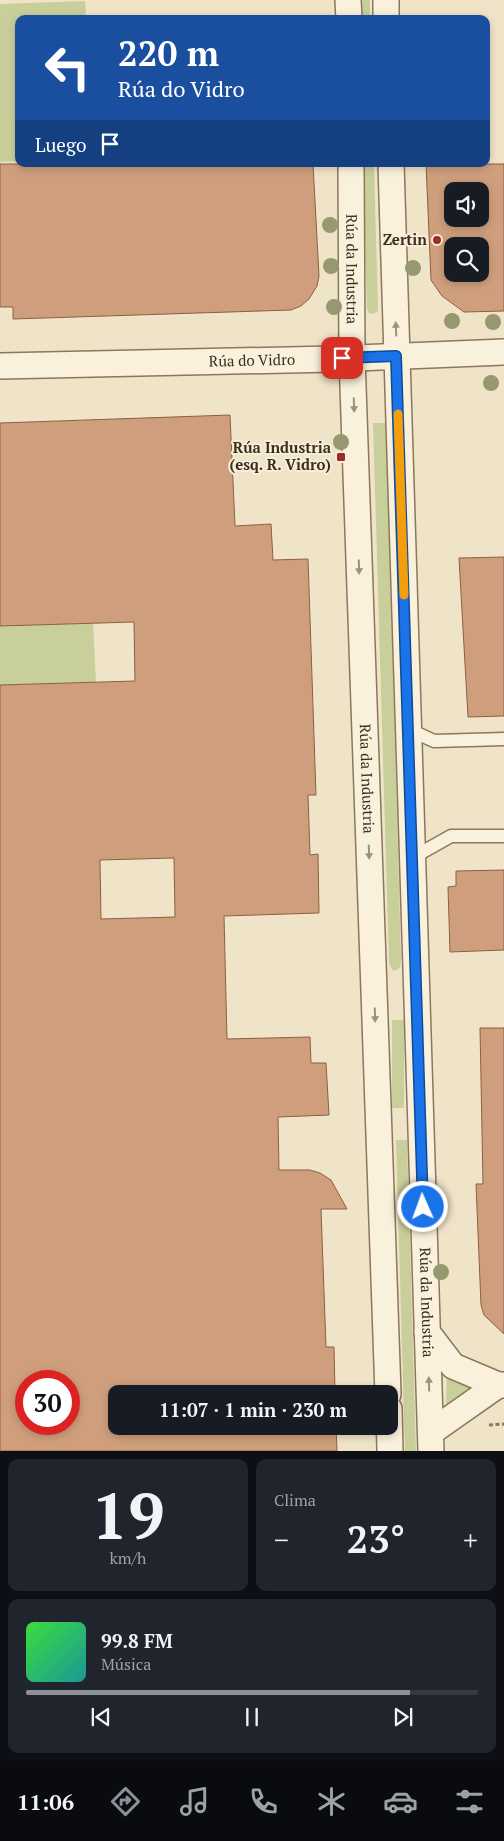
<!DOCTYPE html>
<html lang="es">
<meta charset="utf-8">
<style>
:root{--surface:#171b24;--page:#20242c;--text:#f1f3f6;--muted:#9ea1a6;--line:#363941;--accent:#8c9099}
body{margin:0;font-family:"PT Serif",serif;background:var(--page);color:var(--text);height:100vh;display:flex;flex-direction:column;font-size:19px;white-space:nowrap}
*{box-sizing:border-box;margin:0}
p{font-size:16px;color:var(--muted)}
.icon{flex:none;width:28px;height:28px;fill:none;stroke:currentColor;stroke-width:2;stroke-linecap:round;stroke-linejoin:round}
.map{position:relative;height:1451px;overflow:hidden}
.details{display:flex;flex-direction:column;gap:8px;padding:8px;background:#0d0f14;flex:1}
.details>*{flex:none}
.guide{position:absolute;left:15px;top:15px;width:475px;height:152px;border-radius:10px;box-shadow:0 2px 8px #0003;background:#1a4fa0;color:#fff;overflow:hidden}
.tools{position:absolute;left:444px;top:182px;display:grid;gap:10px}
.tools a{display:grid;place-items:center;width:45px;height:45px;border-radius:10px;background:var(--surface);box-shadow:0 2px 8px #0003;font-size:25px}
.speed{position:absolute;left:15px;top:1370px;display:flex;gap:10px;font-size:25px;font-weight:700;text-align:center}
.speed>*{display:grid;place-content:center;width:65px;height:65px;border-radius:50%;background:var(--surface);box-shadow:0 2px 8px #0003;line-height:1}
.speed .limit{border:8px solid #d22;background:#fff;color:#111}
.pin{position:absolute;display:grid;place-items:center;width:42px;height:42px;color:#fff;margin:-21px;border-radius:10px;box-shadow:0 2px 8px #0006}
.me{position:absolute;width:55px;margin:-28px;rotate:358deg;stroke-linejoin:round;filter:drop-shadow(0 0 4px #0008)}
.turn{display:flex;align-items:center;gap:18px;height:105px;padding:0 20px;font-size:22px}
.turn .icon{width:65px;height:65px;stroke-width:2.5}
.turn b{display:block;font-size:35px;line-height:42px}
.then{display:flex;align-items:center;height:48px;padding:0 20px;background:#0003;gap:10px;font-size:19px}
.big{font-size:38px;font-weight:800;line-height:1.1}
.details .tile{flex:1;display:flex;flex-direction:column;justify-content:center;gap:8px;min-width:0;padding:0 18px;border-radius:10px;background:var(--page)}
.details .dial{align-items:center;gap:0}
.dial b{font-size:65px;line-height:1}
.song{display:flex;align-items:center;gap:15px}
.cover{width:60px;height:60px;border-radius:8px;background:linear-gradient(135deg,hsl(120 70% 55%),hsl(180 70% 35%))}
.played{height:5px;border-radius:2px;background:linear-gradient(90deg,var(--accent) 85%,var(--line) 85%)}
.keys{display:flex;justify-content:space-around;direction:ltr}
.heat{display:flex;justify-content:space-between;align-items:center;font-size:28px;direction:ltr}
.details .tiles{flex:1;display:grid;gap:8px;grid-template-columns:1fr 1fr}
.tile:last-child{grid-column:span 2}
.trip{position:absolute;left:108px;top:1385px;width:290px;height:50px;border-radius:10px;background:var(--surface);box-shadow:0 2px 8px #0003;font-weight:800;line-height:50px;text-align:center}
.dock{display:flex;height:80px;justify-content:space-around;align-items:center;background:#090b0e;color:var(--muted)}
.dock .icon{width:35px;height:35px}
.dock .active{color:var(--accent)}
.dock b{font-size:22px;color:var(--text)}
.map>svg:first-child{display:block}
.green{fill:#c9cf9b}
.building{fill:#cf9f7d;stroke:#8d5f41;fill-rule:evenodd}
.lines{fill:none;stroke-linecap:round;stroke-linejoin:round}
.service-casing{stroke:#8d765c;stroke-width:15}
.minor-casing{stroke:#8d765c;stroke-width:28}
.path{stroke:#8d765c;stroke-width:3;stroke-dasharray:4 2.5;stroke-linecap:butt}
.service{stroke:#faf1dc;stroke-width:12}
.minor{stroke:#faf1dc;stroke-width:25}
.tree{fill:#96986f}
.oneway{fill:#9c907e}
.route-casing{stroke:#114b97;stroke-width:12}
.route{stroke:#1a73e8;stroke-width:9}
.slow{stroke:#f59e0b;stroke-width:9}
.poi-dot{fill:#9e2a2b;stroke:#f7eed8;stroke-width:2}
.labels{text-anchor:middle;stroke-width:4;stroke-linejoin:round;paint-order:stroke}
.poi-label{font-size:15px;font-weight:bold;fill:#3d2e20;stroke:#f7eed8;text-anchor:end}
.street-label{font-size:15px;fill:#3d2e20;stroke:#f7eed8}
</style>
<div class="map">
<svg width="504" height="1451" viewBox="0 0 504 1451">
<rect width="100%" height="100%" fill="#f0e4c8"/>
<g class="green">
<rect x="358" y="0" width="12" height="19"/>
<polygon points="85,1 86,19 19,19 19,161 0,162 0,4"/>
<polygon points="363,164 374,164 378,311 373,314 369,313 367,309"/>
<polygon points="373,423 386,423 401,958 400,968 393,971 389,963"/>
<polygon points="93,623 96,682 0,685 0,626"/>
<rect x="392" y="1020" width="12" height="88"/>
<polygon points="396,1140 407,1140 416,1451 405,1451"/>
<polygon points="447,1375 475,1387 446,1405"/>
</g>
<g class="building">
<polygon points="0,164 313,164 319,276 317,286 309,299 301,306 291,310 13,319 13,307 0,307"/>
<path d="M426 164H504V311L464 312 442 296 431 280ZM452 191H480V219H452ZM452 246H480V274H452Z"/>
<path d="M230 415 235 526 271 524 273 560 308 559 316 795H308L310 855 318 854 319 913 224 916 227 1039 310 1037 311 1063H326L329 1115 278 1117 279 1170H310L320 1173 331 1180 347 1209H321L326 1347H334L335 1394H116V1426H336L337 1451H0V685L135 681 134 622 0 626V423ZM174 858 175 917 101 919 100 860ZM26 1381H69V1424H26Z"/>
<polygon points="504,557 504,716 468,717 459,558"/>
<polygon points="504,870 504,950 450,952 448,887 456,886 456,871"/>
<polygon points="480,1028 504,1028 504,1334 484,1315 481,1305 476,1184 483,1184"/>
</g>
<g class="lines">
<g class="service-casing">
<g id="service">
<polyline points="408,729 434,741 504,739"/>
<polyline points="412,858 451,836 504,836"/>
</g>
</g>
<g class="minor-casing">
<g id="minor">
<polyline points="348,0 349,19"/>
<polyline points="386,0 386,19"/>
<path id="s1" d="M351 164 352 358 388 1394"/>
<path id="s2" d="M391 164 431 1451"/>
<path id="s3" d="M0 366 332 359 504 352"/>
<polyline points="427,1332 453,1366 498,1385 504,1385"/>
<polyline points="389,1409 390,1451"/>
<polyline points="431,1432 498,1385"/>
</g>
</g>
<polyline class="path" points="489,1425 504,1424"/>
<use href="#service" class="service"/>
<use href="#minor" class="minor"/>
</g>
<g class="tree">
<circle cx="330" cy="225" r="8"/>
<circle cx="331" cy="266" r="8"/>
<circle cx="413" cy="268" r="8"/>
<circle cx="334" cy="307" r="8"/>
<circle cx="452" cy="321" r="8"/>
<circle cx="493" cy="322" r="8"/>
<circle cx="491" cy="383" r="8"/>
<circle cx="341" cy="442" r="8"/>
<circle cx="441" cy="1272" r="8"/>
</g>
<defs><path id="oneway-solid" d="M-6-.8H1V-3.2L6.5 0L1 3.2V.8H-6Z" transform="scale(1.25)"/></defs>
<g class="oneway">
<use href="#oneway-solid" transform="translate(396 329) rotate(-92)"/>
<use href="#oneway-solid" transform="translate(354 405) rotate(88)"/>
<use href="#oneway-solid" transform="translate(359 567) rotate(88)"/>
<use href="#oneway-solid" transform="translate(369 852) rotate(88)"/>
<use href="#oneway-solid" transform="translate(375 1015) rotate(88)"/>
<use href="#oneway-solid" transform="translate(429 1384) rotate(-92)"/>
</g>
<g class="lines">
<g class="route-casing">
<polyline id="route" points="342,358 396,356 423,1207"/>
</g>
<use href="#route" class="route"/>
<polyline class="slow" points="398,414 404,595"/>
</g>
<g class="poi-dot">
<circle cx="437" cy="240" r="5"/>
<rect x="336" y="452" width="10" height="10" rx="2.5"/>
</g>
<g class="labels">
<g class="poi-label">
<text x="427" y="245">Zertin</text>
<text x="331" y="453">Rúa Industria<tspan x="331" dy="17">(esq. R. Vidro)</tspan></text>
</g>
<g class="street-label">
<text dy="5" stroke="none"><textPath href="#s1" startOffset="105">Rúa da Industria</textPath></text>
<text dy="5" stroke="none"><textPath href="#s3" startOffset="252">Rúa do Vidro</textPath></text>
<text dy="5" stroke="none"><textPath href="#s1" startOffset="615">Rúa da Industria</textPath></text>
<text dy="5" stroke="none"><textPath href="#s2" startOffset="1139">Rúa da Industria</textPath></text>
</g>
</g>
</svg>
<div class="tools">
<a><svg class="icon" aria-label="sound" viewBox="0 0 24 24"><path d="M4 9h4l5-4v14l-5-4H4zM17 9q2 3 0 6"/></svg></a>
<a><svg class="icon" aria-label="search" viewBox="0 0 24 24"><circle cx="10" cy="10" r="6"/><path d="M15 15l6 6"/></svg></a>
</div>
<div class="speed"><div class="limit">30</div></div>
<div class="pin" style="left:342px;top:358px;background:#d93025"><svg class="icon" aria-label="arrive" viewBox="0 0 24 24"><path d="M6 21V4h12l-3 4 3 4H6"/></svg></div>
<svg class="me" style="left:423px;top:1207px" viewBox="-20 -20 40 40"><circle r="17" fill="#1a73e8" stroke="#fff" stroke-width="3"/><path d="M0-11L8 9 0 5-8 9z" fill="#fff"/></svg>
<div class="trip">11:07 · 1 min · 230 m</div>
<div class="guide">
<div class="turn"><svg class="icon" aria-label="left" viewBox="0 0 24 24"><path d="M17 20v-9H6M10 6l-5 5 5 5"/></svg><div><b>220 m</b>Rúa do Vidro</div></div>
<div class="then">Luego<svg class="icon" aria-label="arrive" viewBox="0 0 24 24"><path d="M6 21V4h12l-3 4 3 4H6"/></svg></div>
</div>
</div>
<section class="details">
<div class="tiles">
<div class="tile dial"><b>19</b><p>km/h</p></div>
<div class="tile"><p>Clima</p>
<div class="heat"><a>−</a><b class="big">23°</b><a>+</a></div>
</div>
<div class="tile">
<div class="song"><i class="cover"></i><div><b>99.8 FM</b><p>Música</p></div></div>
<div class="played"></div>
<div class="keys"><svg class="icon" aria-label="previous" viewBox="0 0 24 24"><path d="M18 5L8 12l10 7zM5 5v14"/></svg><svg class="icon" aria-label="pause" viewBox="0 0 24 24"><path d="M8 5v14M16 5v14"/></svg><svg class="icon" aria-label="next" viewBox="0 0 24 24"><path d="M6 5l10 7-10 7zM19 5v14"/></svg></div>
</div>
</div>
</section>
<nav class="dock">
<b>11:06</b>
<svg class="icon active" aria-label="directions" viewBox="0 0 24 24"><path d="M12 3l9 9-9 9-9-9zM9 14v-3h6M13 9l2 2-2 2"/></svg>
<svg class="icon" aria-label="music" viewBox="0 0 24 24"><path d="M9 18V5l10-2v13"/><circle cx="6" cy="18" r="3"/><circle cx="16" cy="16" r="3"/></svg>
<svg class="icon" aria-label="phone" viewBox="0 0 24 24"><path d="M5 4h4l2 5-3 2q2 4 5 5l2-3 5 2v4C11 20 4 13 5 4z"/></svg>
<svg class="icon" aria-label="climate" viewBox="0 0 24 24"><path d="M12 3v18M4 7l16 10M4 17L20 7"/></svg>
<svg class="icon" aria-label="car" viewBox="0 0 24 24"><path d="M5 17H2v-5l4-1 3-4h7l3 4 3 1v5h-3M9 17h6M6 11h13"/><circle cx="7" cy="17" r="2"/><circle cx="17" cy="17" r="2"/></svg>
<svg class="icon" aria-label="filters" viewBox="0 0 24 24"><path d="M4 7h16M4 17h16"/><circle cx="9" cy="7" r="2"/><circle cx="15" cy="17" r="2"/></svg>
</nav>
